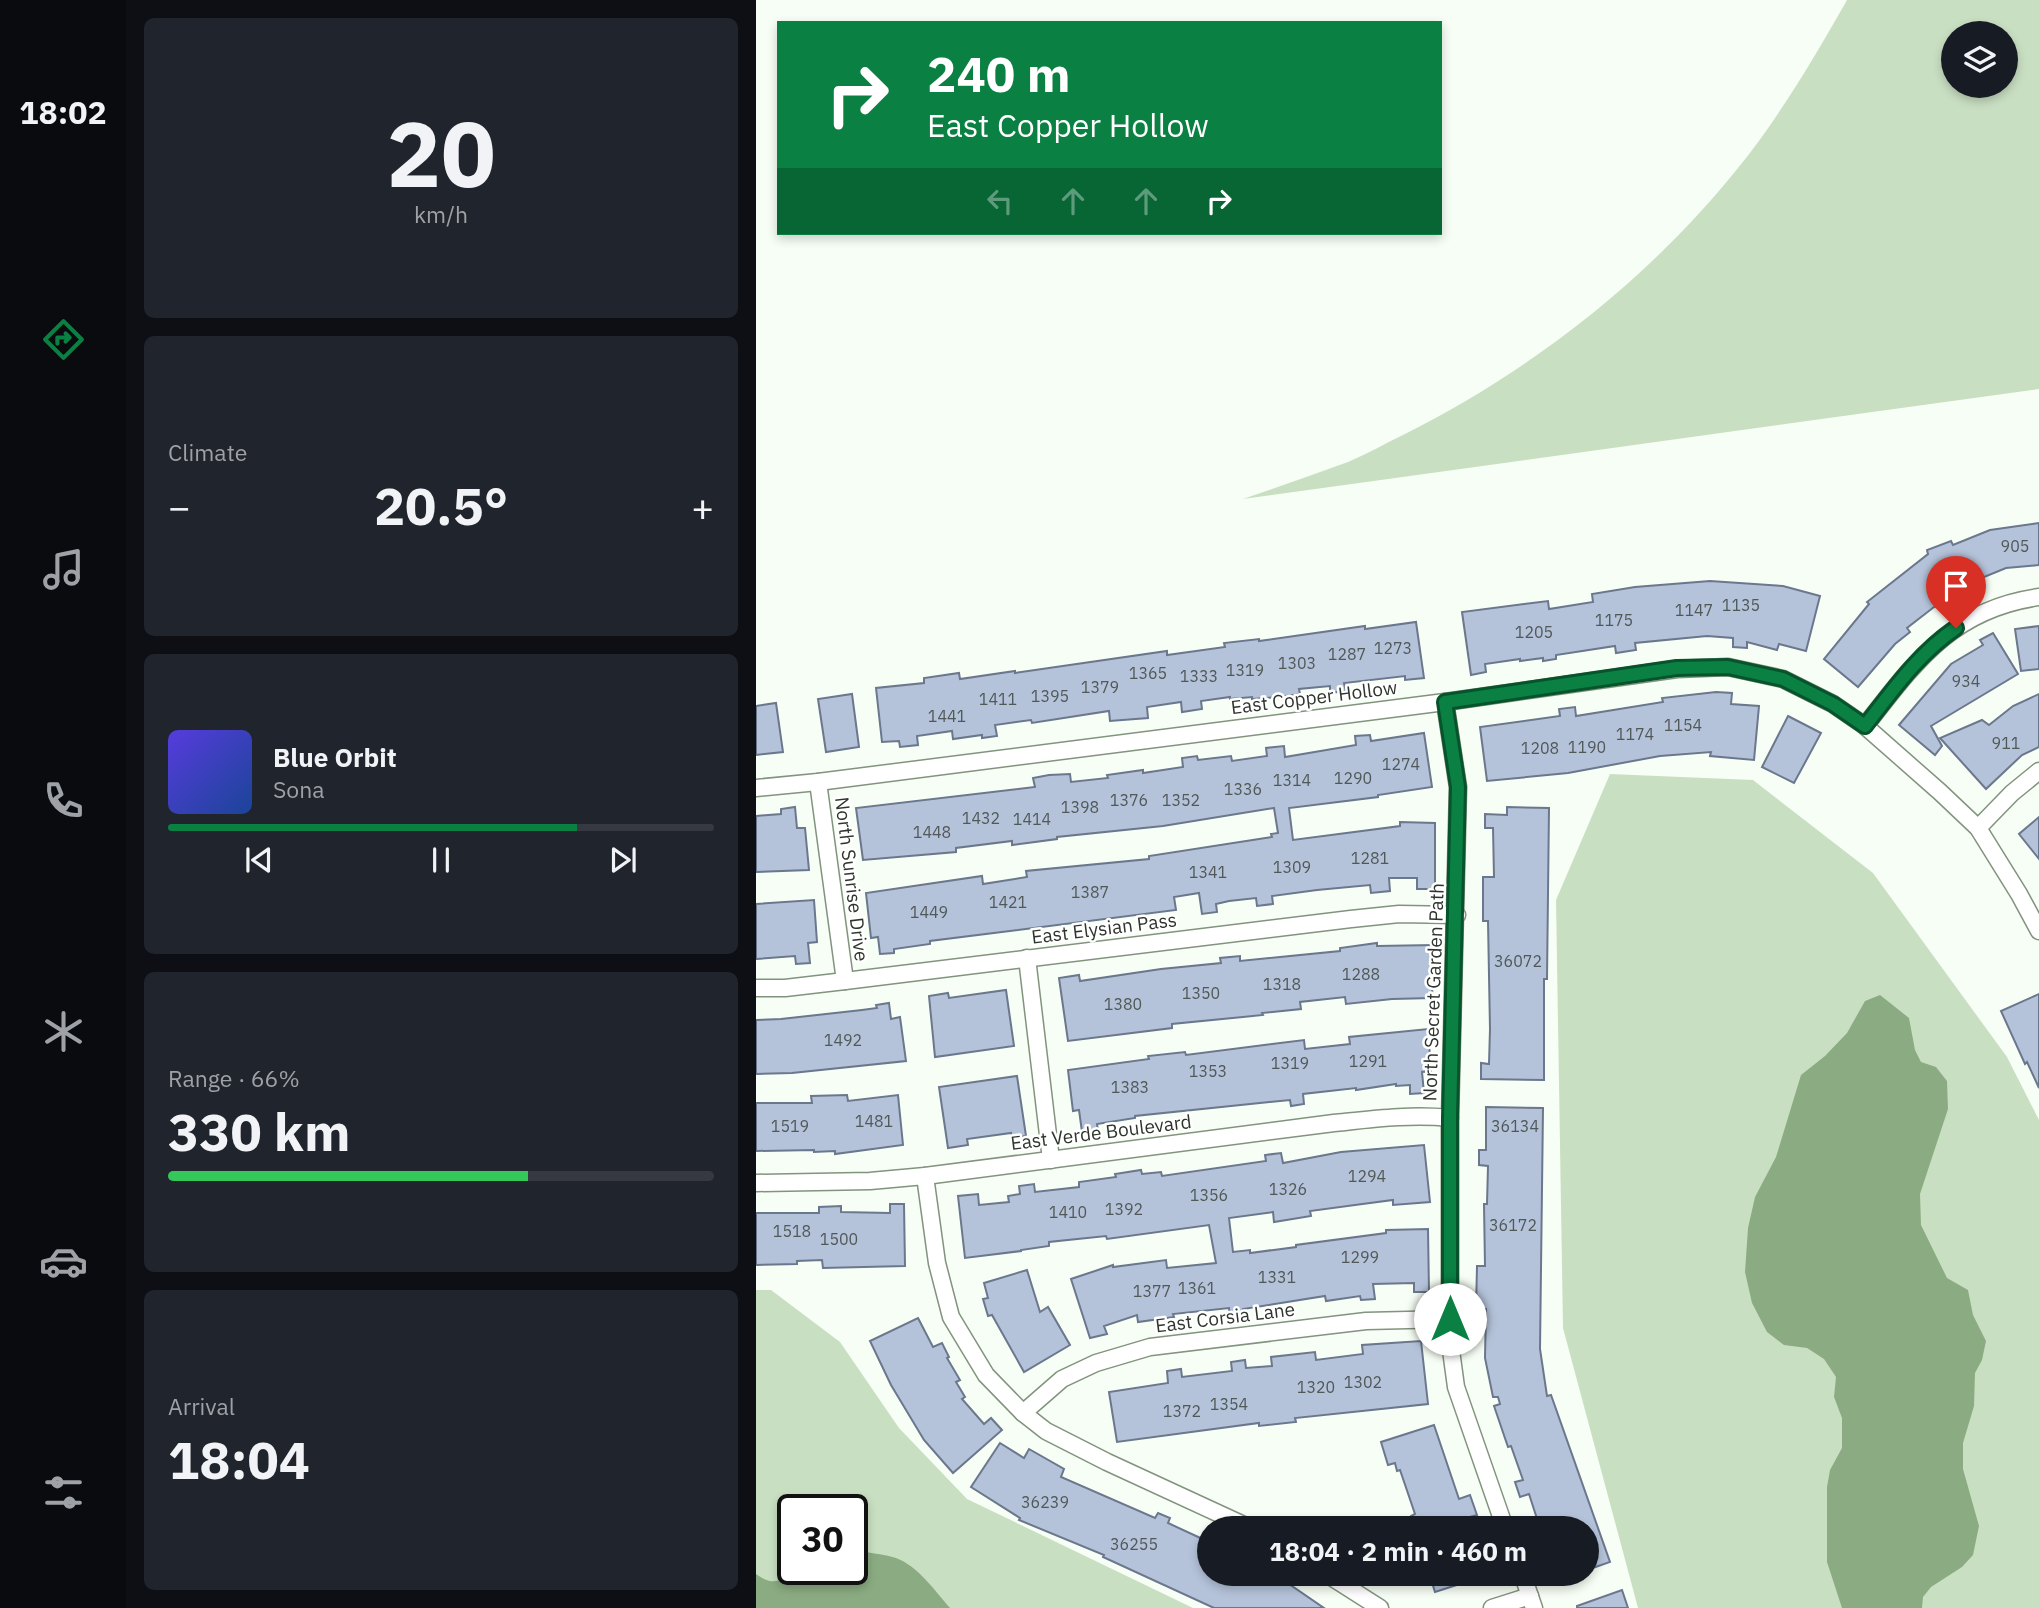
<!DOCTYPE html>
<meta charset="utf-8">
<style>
:root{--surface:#171b24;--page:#20242c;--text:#f1f3f6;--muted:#9ea1a6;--line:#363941;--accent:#0b8043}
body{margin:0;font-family:"IBM Plex Sans",sans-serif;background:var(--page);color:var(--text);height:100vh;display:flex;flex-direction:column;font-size:26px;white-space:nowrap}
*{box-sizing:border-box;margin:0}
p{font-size:23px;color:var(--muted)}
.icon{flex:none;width:38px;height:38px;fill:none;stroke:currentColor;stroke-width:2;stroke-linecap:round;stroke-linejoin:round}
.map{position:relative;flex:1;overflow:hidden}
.drawer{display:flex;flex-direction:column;gap:18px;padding:18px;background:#0d0f14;width:630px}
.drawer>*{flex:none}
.banner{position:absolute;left:21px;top:21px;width:665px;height:214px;border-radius:0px;box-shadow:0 4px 10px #0003;background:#0b8043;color:#fff;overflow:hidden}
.fabs{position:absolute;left:1185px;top:21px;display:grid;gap:14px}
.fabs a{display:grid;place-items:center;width:77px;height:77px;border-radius:50%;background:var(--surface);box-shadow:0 4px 10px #0003;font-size:35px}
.speed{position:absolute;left:21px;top:1494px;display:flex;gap:14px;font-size:35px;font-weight:700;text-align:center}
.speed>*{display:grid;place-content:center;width:91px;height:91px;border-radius:50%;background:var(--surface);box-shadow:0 4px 10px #0003;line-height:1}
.speed .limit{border:4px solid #111;border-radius:10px;background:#fff;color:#111}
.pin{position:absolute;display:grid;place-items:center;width:60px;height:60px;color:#fff;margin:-72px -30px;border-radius:50% 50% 50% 0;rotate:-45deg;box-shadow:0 0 7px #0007}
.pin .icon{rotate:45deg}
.me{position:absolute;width:77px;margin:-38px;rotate:0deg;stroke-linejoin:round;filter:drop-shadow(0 0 5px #0008)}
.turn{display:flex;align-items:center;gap:24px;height:147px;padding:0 35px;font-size:32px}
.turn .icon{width:91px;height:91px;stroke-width:2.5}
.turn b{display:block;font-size:49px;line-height:60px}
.lanes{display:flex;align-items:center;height:66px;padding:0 35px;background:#0003;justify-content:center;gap:35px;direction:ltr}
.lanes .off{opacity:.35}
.big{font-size:52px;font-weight:700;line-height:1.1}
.drawer .widget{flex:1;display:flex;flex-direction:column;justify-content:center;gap:10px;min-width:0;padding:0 24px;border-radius:10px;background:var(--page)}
.drawer .dial{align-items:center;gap:0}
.dial b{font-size:91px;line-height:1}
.song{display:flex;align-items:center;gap:21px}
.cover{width:84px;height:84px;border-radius:10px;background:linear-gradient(135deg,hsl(250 70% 55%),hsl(220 70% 35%))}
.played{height:7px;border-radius:4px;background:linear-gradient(90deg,var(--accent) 75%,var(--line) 75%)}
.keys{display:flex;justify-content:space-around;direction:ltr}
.heat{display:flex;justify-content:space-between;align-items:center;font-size:38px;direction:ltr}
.charge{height:10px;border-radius:5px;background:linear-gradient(90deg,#34c759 66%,var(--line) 0)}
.trip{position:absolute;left:441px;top:1516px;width:402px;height:70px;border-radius:35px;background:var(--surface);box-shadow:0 4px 10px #0003;font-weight:700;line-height:70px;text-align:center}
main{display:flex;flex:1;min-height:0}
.dock{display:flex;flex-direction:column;width:126px;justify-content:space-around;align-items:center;background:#090b0e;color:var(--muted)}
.dock .icon{width:49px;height:49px}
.dock .current{color:var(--accent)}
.dock b{font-size:32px;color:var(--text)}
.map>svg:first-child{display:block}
.green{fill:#c9dfc2;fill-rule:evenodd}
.water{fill:#8bac82}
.building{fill:#b5c3da;stroke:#6a778c;stroke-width:2}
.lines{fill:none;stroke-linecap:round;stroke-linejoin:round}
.minor-casing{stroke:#82937e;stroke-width:19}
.minor{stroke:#fff;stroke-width:16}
.route-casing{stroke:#07532c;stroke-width:18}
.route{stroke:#0b8043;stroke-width:12}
.labels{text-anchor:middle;stroke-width:5;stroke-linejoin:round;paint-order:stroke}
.number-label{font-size:16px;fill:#505858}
.street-label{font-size:19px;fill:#2e352c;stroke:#fff}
</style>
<main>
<nav class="dock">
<b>18:02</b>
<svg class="icon current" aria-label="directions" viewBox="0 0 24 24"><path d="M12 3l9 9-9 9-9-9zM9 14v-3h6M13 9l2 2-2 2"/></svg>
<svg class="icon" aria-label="music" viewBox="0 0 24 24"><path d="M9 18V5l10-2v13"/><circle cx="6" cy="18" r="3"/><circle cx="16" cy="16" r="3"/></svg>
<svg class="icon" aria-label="phone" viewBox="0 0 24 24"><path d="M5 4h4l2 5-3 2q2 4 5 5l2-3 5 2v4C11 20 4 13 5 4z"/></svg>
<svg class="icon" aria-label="climate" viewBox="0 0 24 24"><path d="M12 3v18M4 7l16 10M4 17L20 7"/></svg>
<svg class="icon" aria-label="car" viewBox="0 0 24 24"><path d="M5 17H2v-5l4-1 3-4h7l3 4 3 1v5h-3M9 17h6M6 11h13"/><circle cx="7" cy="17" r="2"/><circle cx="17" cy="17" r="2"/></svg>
<svg class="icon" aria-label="filters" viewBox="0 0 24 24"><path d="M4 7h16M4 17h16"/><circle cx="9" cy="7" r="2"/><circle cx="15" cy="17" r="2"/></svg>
</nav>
<section class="drawer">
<div class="widget dial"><b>20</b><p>km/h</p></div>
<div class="widget"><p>Climate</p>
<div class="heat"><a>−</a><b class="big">20.5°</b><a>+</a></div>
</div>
<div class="widget">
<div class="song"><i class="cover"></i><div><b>Blue Orbit</b><p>Sona</p></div></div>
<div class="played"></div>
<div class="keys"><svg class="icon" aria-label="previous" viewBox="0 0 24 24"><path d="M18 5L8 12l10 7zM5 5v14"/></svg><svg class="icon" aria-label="pause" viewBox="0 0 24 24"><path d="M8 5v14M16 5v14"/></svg><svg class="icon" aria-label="next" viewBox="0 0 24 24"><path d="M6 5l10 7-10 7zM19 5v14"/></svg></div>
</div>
<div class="widget"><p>Range · 66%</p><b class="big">330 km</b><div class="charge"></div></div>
<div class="widget"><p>Arrival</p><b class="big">18:04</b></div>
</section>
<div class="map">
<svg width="1283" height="1608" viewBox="0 0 1283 1608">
<rect width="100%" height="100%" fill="#f7fef5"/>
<g class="green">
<path d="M1091 0H1283V389L487 499C522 487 557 475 592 462 611 454 630 443 649 434 776 370 892 280 982 168 1024 116 1058 58 1091 0ZM1197 33H1250V86H1197Z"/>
<polygon points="854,774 997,780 1117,873 1251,1057 1283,1120 1283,1608 882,1608 807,1328 800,900"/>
<path d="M0 1290H15L84 1342 143 1428 211 1499 437 1608H0ZM37 1510H96V1570H37Z"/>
</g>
<g class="water">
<polygon points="1124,995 1153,1018 1159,1050 1165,1062 1180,1067 1191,1081 1192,1109 1164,1194 1165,1225 1191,1278 1212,1290 1217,1315 1230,1341 1226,1360 1219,1373 1218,1406 1207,1443 1207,1469 1223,1526 1217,1555 1206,1567 1175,1587 1167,1597 1166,1608 1086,1608 1071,1562 1071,1487 1074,1470 1086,1448 1086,1418 1078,1397 1080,1377 1068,1359 1051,1348 1028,1345 1011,1332 996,1303 989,1272 992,1228 999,1197 1020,1157 1045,1075 1069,1056 1091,1033 1109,1001"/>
<path d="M96 1548C111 1554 126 1553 140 1558 162 1566 179 1591 194 1608H0V1574C23 1591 28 1573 46 1570 61 1567 80 1570 96 1570Z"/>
</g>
<g class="building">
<polygon points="1283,523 1283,565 1250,568 1201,588 1204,596 1178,607 1151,628 1154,632 1139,644 1102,687 1068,659 1113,604 1111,602 1172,554 1171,550 1195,541 1197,545 1234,530"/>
<polygon points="954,581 1027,586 1064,596 1050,651 1023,644 1021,650 991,642 991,648 977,647 977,638 951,636 879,643 880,650 860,653 859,646 800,655 800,659 787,661 787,658 764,661 764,659 729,664 730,672 715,675 706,612 792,601 793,609 837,602 836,594 879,587"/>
<polygon points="660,622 668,678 649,680 649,676 588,683 590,691 574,693 574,686 543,689 544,694 524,697 496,699 496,697 474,699 474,697 445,701 446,709 426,712 425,702 391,707 392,718 354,721 353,711 276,723 275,720 239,725 241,736 226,738 226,735 197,739 196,731 161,736 162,745 144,747 143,741 126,742 120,688 168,683 168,678 203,673 204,679 259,671 259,673 411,651 411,655 469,647 468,643 503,639 503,641 609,626 609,629"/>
<polygon points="1283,626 1283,669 1265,671 1259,629"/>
<polygon points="1237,633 1262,674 1175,726 1186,746 1179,755 1143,725 1195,664 1227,645 1224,640"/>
<polygon points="960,692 976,693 975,704 1003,706 998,760 954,756 955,752 904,756 812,773 731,781 724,727 804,716 803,709 819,707 820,716 907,702 906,698"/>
<polygon points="96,694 103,747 70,752 62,699"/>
<polygon points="1283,694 1283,747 1266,755 1230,789 1184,738 1226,720 1233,725 1257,706"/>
<polygon points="20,703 27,752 0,755 0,706"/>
<polygon points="1032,716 1065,733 1038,783 1006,767"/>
<polygon points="668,733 676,787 622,795 622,797 533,808 537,840 644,826 644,822 679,823 679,889 661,889 661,878 633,878 634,891 615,893 614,885 561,890 516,896 517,904 501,906 500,898 473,901 460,904 461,912 446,914 443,893 418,897 420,910 174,941 174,944 138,949 138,953 124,954 122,937 115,938 110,893 226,876 227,884 271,877 270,871 393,859 393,856 516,837 515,834 522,833 518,808 407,826 301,837 301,839 256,845 256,841 200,848 200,852 107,860 100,808 279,787 277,778 293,775 314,774 315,782 352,778 351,775 387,770 387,773 427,767 426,758 441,756 442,760 475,756 476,761 511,756 510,748 528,746 529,757 600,745 599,736 614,735 615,741"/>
<polygon points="39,807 41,828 49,828 53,870 0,872 0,816 25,814 25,809"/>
<polygon points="751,807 793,808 791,979 788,979 788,1080 725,1079 725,1063 733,1064 734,1029 732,921 727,921 727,877 738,877 737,828 729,828 729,814 751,815"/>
<polygon points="1283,817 1283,859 1263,834"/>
<polygon points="58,900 61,942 52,943 54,963 40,964 39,956 0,959 0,904"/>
<polygon points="621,943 621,946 678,945 676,998 636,999 590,1004 589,997 544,1002 545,1009 506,1013 507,1015 416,1024 416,1028 312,1041 303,978 323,975 324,981 405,969 465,963 464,958 484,956 484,961 584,951 584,948"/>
<polygon points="250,990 258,1046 179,1057 173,996 192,993 193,998"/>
<polygon points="1283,994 1283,1088 1271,1062 1269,1064 1245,1011"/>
<polygon points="133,1003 135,1019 144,1017 150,1061 36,1073 0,1074 0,1020 25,1019 106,1010 121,1008 120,1005"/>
<polygon points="672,1029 675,1071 666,1072 668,1093 654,1094 654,1085 640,1086 640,1084 600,1090 600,1088 547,1094 548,1104 535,1106 534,1100 379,1116 379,1118 341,1124 342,1130 326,1132 323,1110 317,1111 312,1070 393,1059 392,1056 429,1052 430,1055 548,1040 549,1049 594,1044 593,1037"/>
<polygon points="261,1076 270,1136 255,1138 255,1133 211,1139 212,1145 192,1148 183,1087"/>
<polygon points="91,1095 92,1101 142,1095 147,1145 79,1154 79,1151 58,1152 58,1150 0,1151 0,1103 56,1103 55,1096"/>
<polygon points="730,1107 787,1108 784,1349 791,1396 795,1395 854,1562 831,1570 831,1528 784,1528 773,1494 764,1497 759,1482 767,1480 755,1446 752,1447 738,1406 744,1404 742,1397 737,1397 729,1358 730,1309 720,1309 721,1266 729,1266 728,1204 731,1204 732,1166 723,1165 723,1150 730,1150"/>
<polygon points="668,1145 674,1202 637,1205 637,1200 599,1205 554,1211 555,1216 518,1222 517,1212 473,1218 477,1252 494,1250 494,1253 540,1247 540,1245 630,1233 630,1230 672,1229 673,1292 658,1292 658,1283 617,1284 619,1299 605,1300 604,1296 570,1301 569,1296 487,1309 488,1315 474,1317 473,1308 417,1314 418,1317 382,1322 381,1315 348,1326 351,1334 334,1338 315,1279 357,1265 357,1267 410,1260 411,1268 460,1263 453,1225 351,1239 350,1236 293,1242 293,1246 265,1250 265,1251 209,1258 202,1196 222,1194 223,1205 253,1202 252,1196 264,1194 263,1186 278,1184 279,1192 323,1187 323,1182 360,1177 359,1174 385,1170 386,1174 405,1172 406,1176 510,1161 509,1155 525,1153 527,1163 585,1152"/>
<polygon points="134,1204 148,1204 149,1266 67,1268 66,1260 41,1261 41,1264 0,1265 0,1213 63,1213 63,1207 85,1206 85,1212 134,1213"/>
<polygon points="271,1270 284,1312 292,1307 314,1345 268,1372 236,1315 232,1316 227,1299 232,1298 228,1283"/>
<polygon points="162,1318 177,1347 186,1343 193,1357 191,1358 204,1380 200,1382 209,1397 206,1399 228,1424 235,1418 246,1430 197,1473 168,1440 135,1385 114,1341"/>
<polygon points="665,1341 672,1404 539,1418 540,1422 503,1426 503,1423 361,1442 353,1392 412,1383 411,1371 425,1369 426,1377 476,1371 475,1362 489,1360 490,1368 516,1366 515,1357 559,1352 560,1360 607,1354 606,1345"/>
<polygon points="678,1425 703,1499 714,1495 721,1515 714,1517 718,1528 659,1528 655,1516 659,1514 644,1470 641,1471 639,1463 632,1465 625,1442"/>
<polygon points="244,1443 268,1458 273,1449 308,1469 305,1477 399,1518 402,1513 414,1518 412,1523 453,1542 453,1573 517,1573 568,1608 458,1608 347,1557 348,1555 263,1520 264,1518 215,1487"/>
<polygon points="673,1573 729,1573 729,1576 679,1592"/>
<polygon points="866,1590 872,1608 821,1608 821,1606"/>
</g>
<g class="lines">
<g class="minor-casing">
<g id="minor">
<polyline points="689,702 702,787 694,1118 694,1343 700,1387 749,1528"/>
<path d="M1109 726C1159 662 1196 609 1283 597"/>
<polyline points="62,782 89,981"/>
<polyline points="0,788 62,782 689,702 921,669 972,667 1027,679 1077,704 1109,726 1184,792 1222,828 1263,894 1283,931"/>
<polyline points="1222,828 1256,793 1283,771"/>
<polyline points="271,958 295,1160"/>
<polyline points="0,988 29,988 89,981 595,919 643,914 701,915"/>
<polyline points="169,1176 181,1263 195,1317 230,1375 267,1413 290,1431 351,1462 494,1528"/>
<path d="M0 1183 114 1181 169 1176 578 1123C617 1119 655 1114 694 1118"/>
<polyline points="267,1413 306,1379 340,1363 394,1347 610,1321 694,1319"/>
<polyline points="569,1573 624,1608"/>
<polyline points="766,1573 778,1608"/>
<polyline points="736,1608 774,1596"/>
</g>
</g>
<use href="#minor" class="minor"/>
</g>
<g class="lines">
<g class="route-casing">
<path id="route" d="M694 1319V1118L702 787 689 702 921 668 972 667 1027 679 1077 704 1109 726C1137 690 1162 654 1200 628"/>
</g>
<use href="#route" class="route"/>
</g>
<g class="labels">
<g class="number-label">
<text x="1259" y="552">905</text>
<text x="985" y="611">1135</text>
<text x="938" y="616">1147</text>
<text x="858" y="626">1175</text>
<text x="778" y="638">1205</text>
<text x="637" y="654">1273</text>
<text x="591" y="660">1287</text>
<text x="541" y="669">1303</text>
<text x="489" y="676">1319</text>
<text x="392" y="679">1365</text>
<text x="443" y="682">1333</text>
<text x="1210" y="687">934</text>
<text x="344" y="693">1379</text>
<text x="294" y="702">1395</text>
<text x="242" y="705">1411</text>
<text x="191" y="722">1441</text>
<text x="927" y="731">1154</text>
<text x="879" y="740">1174</text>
<text x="1250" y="749">911</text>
<text x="831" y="753">1190</text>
<text x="784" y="754">1208</text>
<text x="645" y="770">1274</text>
<text x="597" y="784">1290</text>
<text x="536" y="786">1314</text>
<text x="487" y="795">1336</text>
<text x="373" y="806">1376</text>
<text x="425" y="806">1352</text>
<text x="324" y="813">1398</text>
<text x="225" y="824">1432</text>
<text x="276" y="825">1414</text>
<text x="176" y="838">1448</text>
<text x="614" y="864">1281</text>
<text x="536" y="873">1309</text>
<text x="452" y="878">1341</text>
<text x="334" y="898">1387</text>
<text x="252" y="908">1421</text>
<text x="173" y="918">1449</text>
<text x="762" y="967">36072</text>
<text x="605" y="980">1288</text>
<text x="526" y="990">1318</text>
<text x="445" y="999">1350</text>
<text x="367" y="1010">1380</text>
<text x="87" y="1046">1492</text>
<text x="612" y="1067">1291</text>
<text x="534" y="1069">1319</text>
<text x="452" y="1077">1353</text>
<text x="374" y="1093">1383</text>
<text x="118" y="1127">1481</text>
<text x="34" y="1132">1519</text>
<text x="759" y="1132">36134</text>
<text x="611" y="1182">1294</text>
<text x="532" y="1195">1326</text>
<text x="453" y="1201">1356</text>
<text x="368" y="1215">1392</text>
<text x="312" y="1218">1410</text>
<text x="757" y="1231">36172</text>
<text x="36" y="1237">1518</text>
<text x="83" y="1245">1500</text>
<text x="604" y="1263">1299</text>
<text x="521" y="1283">1331</text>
<text x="441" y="1294">1361</text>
<text x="396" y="1297">1377</text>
<text x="607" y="1388">1302</text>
<text x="560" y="1393">1320</text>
<text x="473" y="1410">1354</text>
<text x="426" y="1417">1372</text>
<text x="289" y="1508">36239</text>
<text x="378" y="1550">36255</text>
</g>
<g class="street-label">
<text transform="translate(558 697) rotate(-7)" y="7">East Copper Hollow</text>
<text transform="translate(96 879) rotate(83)" y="7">North Sunrise Drive</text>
<text transform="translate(348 928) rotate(-7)" y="7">East Elysian Pass</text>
<text transform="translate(677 992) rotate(-88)" y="7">North Secret Garden Path</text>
<text transform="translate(345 1132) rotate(-7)" y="7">East Verde Boulevard</text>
<text transform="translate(469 1317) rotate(-7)" y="7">East Corsia Lane</text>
</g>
</g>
</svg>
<div class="fabs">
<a><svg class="icon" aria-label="layers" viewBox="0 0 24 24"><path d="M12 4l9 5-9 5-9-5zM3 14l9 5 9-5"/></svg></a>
</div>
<div class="speed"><div class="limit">30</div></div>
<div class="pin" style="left:1200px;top:628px;background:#d93025"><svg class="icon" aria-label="arrive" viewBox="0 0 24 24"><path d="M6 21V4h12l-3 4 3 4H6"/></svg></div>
<svg class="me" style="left:694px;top:1319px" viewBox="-20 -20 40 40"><circle r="19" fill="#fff"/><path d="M0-13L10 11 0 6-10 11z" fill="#0b8043"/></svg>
<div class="trip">18:04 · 2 min · 460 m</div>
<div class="banner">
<div class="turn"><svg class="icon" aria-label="right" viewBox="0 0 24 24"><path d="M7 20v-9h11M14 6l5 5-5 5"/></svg><div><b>240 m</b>East Copper Hollow</div></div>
<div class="lanes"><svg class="icon off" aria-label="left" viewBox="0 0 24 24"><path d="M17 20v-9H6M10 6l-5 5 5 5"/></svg><svg class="icon off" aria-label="ahead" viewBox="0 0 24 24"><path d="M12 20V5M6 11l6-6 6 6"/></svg><svg class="icon off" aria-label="ahead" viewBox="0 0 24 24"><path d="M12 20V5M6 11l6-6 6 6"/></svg><svg class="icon" aria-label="right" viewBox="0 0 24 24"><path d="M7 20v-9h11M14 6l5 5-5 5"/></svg></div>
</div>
</div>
</main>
